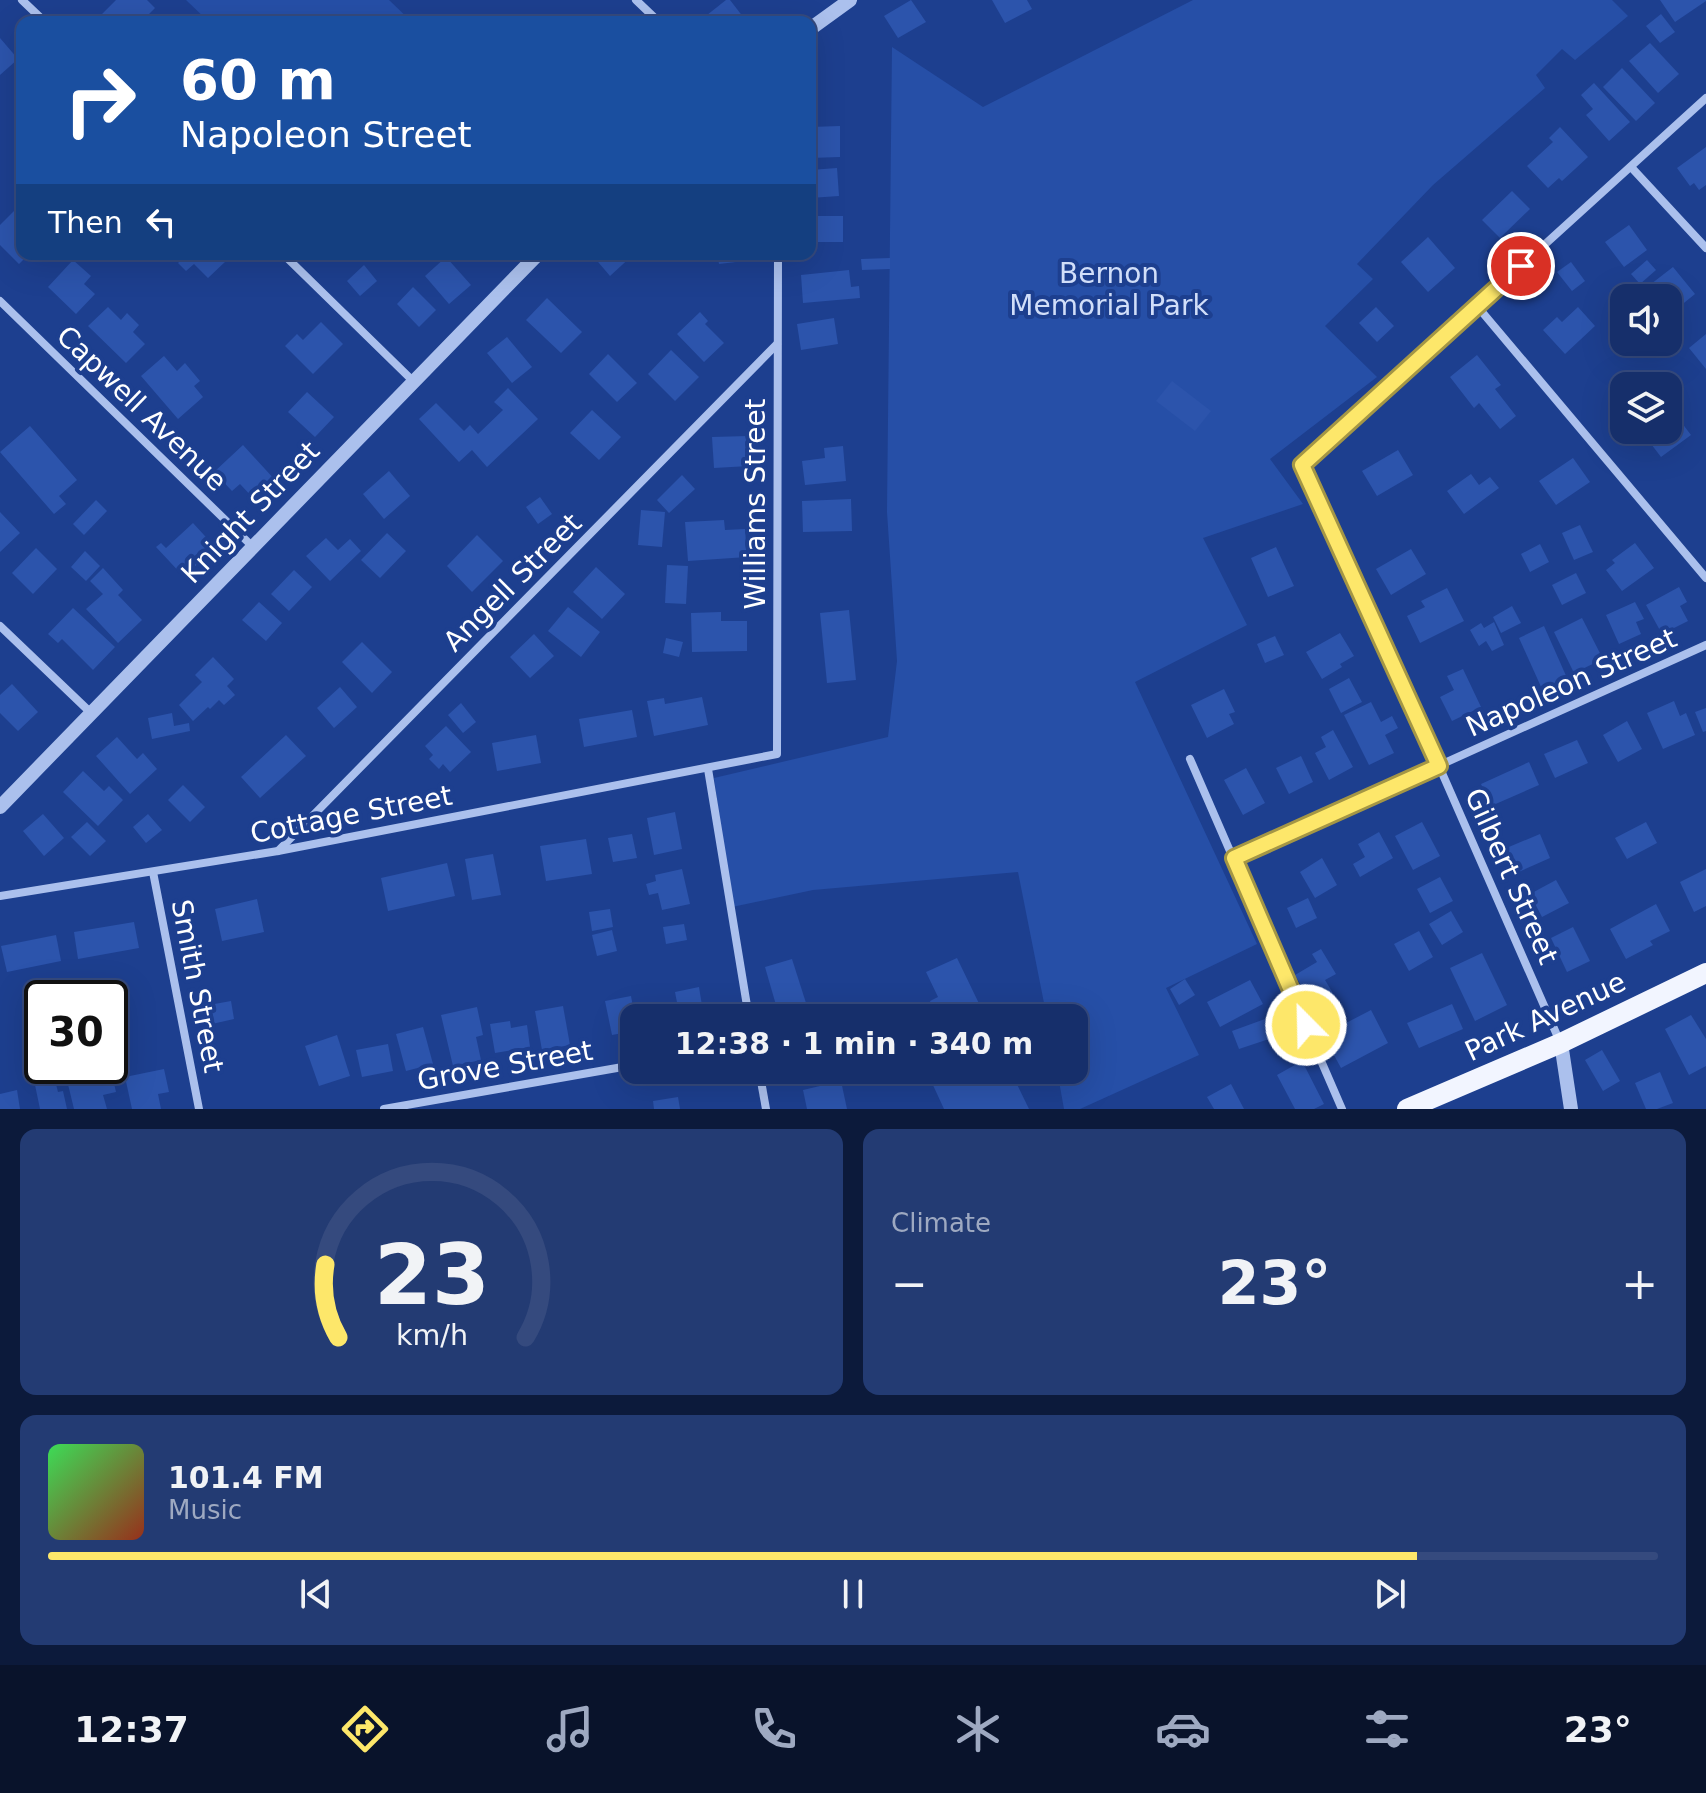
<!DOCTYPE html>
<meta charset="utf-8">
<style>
:root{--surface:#162f6b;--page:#233b73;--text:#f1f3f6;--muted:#9ea9c1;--line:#354a7e;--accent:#fde76a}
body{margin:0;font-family:"DejaVu Sans",sans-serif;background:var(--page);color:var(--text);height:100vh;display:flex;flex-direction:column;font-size:30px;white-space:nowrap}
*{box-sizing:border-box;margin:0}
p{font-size:26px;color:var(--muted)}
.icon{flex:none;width:44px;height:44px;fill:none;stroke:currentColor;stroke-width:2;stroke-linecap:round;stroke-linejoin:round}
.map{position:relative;height:1109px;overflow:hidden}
.side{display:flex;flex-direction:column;gap:20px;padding:20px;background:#0c1a3b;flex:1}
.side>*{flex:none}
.top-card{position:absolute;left:16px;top:16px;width:800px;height:244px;border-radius:16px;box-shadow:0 8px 32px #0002,0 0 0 2px var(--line);background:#1a4fa0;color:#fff;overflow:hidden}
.controls{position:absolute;left:1610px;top:284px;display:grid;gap:16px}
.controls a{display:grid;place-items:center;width:72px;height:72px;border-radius:16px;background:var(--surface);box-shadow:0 8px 32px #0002,0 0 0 2px var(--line);font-size:40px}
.speed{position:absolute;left:24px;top:980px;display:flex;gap:16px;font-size:40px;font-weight:700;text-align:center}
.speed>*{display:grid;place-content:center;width:104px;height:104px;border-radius:50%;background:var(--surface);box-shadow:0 8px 32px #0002,0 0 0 2px var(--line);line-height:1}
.speed .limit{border:4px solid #111;border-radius:12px;background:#fff;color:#111}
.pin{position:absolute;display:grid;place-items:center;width:68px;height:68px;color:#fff;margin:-34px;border:4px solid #fff;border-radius:50%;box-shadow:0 2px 8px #0007}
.me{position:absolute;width:88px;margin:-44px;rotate:337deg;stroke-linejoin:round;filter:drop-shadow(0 0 6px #0008)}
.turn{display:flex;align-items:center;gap:28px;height:168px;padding:0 32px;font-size:36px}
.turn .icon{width:104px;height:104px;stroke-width:2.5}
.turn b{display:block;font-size:56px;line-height:68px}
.then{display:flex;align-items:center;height:76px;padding:0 32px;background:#0003;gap:16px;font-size:30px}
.big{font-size:60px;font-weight:600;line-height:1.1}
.side .tile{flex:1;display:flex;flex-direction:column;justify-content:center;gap:12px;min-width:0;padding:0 28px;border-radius:16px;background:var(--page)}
.side .dial{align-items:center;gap:0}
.dial svg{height:208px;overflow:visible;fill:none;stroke:var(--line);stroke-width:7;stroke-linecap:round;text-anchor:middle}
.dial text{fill:var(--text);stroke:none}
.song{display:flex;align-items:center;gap:24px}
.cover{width:96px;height:96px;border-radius:12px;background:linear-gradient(135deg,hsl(130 70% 55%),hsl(10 70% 35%))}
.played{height:8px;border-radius:4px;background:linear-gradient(90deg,var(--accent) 85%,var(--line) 85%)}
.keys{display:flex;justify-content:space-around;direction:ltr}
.heat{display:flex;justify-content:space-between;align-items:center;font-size:44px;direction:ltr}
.side .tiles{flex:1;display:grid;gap:20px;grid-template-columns:1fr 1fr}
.tile:last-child{grid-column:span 2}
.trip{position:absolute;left:620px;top:1004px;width:468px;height:80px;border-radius:16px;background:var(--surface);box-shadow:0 8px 32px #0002,0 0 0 2px var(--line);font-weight:600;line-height:80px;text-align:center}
.menu{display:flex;height:128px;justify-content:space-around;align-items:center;background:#09132b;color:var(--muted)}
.menu .icon{width:56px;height:56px}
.menu .on{color:var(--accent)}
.menu b{font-size:36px;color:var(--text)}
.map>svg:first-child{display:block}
.green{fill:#264fa7}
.building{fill:#2c54ac}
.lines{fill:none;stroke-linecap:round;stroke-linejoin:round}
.minor{stroke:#abc0ed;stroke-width:8}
.tertiary{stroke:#abc0ed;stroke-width:14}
.primary{stroke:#f2f5ff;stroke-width:20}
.route-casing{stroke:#a49645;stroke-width:20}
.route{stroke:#fde76a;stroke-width:14}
.labels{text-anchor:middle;stroke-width:8;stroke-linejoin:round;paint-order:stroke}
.park-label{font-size:28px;fill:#d1def9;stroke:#1d3f8f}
.street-label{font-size:28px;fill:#fff;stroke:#1d3f8f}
</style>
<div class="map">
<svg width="1706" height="1109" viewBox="0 0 1706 1109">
<rect width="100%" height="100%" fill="#1d3f8f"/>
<g class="green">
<polygon points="186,0 389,0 412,22 209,22"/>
<polygon points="1193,0 1612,0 1628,16 1575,60 1562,49 1536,75 1545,88 1433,185 1357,264 1373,279 1325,326 1377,377 1270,459 1303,504 1203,538 1247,625 1135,682 1257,944 1166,988 1199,1055 1080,1109 1064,1109 1057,1070 1074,1070 1074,1018 1047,1018 1018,872 813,890 732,907 714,778 888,737 897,661 887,512 892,47 983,107"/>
</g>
<g class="building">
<polygon points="116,0 147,0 155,8 144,19 147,22 110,22 102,14"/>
<polygon points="726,0 730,0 747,22 704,22 702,19"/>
<polygon points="911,0 926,22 898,38 884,16"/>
<polygon points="992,0 1027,0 1032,9 1005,23"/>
<polygon points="1660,0 1706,0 1706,1 1675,22"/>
<polygon points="1661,14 1675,32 1660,43 1646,26"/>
<polygon points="0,38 18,59 0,75"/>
<polygon points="1650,43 1679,74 1658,93 1629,61"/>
<polygon points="1622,68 1655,103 1636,121 1603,87"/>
<polygon points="1594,83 1630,122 1609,141 1586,115 1593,109 1581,95"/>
<polygon points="840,126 840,157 810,158 810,127"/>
<polygon points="1560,127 1588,157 1562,181 1559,178 1548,188 1527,166 1553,142 1549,138"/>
<polygon points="1706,147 1706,185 1699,190 1694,183 1690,186 1677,168"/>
<polygon points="837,168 839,196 810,198 810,170"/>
<polygon points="1512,191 1530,209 1500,238 1482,220"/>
<polygon points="19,206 22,208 22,254 29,254 19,264 0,245 0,225"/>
<rect x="810" y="216" width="33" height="26"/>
<polygon points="1629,225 1647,250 1624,267 1605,242"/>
<polygon points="1428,237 1455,268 1428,292 1401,262"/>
<polygon points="183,254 220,254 226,261 208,278 194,264 186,271 178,263 185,256"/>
<polygon points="595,254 634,254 610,276 593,256"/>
<polygon points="717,254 753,254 753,260 719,264"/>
<polygon points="446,257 471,285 449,304 425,276"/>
<polygon points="890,258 890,269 862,270 861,259"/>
<polygon points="73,260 91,276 84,284 95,294 76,314 48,287"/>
<polygon points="1647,260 1656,270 1640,284 1631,274"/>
<polygon points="1571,262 1585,281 1572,291 1557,272"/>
<polygon points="364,265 377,281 360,296 347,281"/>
<polygon points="1673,267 1695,294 1674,311 1668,304 1668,298 1663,298 1651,284"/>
<polygon points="849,270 851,287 859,286 860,298 803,303 801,275"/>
<polygon points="413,287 436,310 419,327 397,304"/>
<polygon points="547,298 582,332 561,353 526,320"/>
<polygon points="108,307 121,320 127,313 139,325 133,332 145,344 126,363 88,326"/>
<polygon points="1376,307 1394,326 1377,342 1359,323"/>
<polygon points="1578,307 1595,326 1565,354 1543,330 1557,317 1562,322"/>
<polygon points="700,312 708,321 705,324 724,343 704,362 677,334"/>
<polygon points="834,318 838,344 801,350 797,324"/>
<polygon points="321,322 343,344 313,374 285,346 297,334 303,340"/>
<polygon points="1706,334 1706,369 1689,348"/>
<polygon points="507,337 532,367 512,383 487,353"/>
<polygon points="671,350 699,377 675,401 648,374"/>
<polygon points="608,354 637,383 617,402 589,374"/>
<polygon points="1477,355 1501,385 1495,389 1516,416 1500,429 1479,403 1474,408 1450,377"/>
<polygon points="164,356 177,371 185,363 200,381 194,386 203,397 178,419 141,376"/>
<polygon points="1172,381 1211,411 1195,431 1156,401"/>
<polygon points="508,388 538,419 487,467 472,450 459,462 419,419 436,403 464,431 470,425 478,434 503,410 494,402"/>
<polygon points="307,392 334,417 315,437 288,412"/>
<polygon points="592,410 621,437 599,460 570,433"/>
<polygon points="1675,414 1691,435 1661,457 1645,436 1654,430 1668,430 1668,420"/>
<polygon points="30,426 77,480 59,496 66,504 54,514 0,452"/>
<polygon points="748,436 749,466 714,468 712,437"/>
<polygon points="243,445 276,481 255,500 240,484 232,491 214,472"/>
<polygon points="843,446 846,481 805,485 802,461 825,458 824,448"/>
<polygon points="1398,450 1413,475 1377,496 1362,471"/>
<polygon points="1573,458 1590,482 1556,505 1539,481"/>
<polygon points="389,471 410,496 384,519 363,494"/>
<polygon points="1471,474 1479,485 1490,477 1499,488 1464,514 1447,491"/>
<polygon points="682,475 695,489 669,513 657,500"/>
<polygon points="540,497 552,514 538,524 526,507"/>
<polygon points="851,499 852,531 803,532 802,501"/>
<polygon points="96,500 107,511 84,535 73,524"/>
<polygon points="641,510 665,512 662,547 638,545"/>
<polygon points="0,512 20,533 0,552"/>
<polygon points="724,520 725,530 745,529 747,557 688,561 685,522"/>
<polygon points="193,523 215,547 184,577 156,547 161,543 166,548"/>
<polygon points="1580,525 1593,552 1574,560 1562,533"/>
<polygon points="387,533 406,551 380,578 361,560"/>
<polygon points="477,535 503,561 472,592 447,566"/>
<polygon points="326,538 338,550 350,539 361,551 330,581 306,556"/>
<polygon points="1635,543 1654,568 1622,591 1606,570 1615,563 1612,560"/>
<polygon points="1540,544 1549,562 1530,572 1521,554"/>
<polygon points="1276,547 1294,586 1268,597 1251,558"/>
<polygon points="36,548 57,569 33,594 12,573"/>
<polygon points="1411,549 1426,574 1391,595 1376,569"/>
<polygon points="85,551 100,566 86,581 71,567"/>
<polygon points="667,565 688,566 686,604 665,603"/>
<polygon points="596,567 625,594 602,619 573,592"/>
<polygon points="103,568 123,590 118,595 142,620 118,643 86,609 103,594 90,581"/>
<polygon points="294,570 312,587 289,611 271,594"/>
<polygon points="1576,573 1586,593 1562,605 1552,585"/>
<polygon points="1679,587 1687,602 1680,606 1688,621 1662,634 1646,605"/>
<polygon points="1447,588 1464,621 1420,643 1407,616 1425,607 1421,601"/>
<polygon points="259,602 282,623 266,641 242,620"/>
<polygon points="1635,602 1644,619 1636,622 1641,634 1619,644 1606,615"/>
<polygon points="1512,606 1521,623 1501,633 1493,617"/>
<polygon points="568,607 600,632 581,657 548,631"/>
<polygon points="73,608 115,647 93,670 62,639 58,643 48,634"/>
<polygon points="849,610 856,680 827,683 820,613"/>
<polygon points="721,612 721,621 747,621 747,651 692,652 691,613"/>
<polygon points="1582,618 1603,659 1574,673 1554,632"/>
<polygon points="1494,622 1504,645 1492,651 1486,641 1479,646 1470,630 1481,623 1484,628"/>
<polygon points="1544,626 1567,678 1542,689 1519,638"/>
<polygon points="1340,633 1354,656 1340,664 1342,667 1322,679 1306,652"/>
<polygon points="534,634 554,656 530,678 510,657"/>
<polygon points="1275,636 1284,655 1265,663 1257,644"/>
<polygon points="666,638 683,642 679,657 663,653"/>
<polygon points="362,642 392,672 372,693 342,662"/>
<polygon points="213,657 234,679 227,686 235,695 224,705 219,700 210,709 208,707 193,721 179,705 202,682 195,675"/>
<polygon points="1463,669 1481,707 1452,721 1440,697 1454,690 1447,676"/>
<polygon points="1349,678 1362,702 1341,713 1329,689"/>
<polygon points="12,684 38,712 18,731 0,713 0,695"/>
<polygon points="340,687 357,707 334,728 317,708"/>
<polygon points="1224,689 1235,712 1229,714 1234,724 1207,738 1191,705"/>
<polygon points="702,697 708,725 654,736 647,701 664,698 665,704"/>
<polygon points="1674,701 1680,716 1686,713 1695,735 1663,749 1647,713"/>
<polygon points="1371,702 1381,722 1392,716 1398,728 1385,735 1394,753 1369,765 1344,715"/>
<polygon points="461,703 476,722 463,733 448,715"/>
<polygon points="1706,708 1706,731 1703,732 1695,712"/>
<polygon points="632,710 637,737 584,747 579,719"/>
<polygon points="172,713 174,726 189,723 190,731 152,739 148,718"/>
<polygon points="1627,721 1642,749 1618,762 1603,735"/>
<polygon points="446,726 471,752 450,772 443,764 439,769 429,759 433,755 425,746"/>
<polygon points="1333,730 1353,767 1329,780 1315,753 1326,747 1321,737"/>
<polygon points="286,735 306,756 260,798 241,777"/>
<polygon points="536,735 541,763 497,771 492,743"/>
<polygon points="117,737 137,759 143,753 157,769 130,794 96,756"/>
<polygon points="1577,740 1588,763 1555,778 1544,754"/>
<polygon points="1301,756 1313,782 1289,794 1276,768"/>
<polygon points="1529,762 1539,785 1491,806 1481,784"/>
<polygon points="1246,768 1265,803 1243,815 1224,780"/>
<polygon points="83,771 104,791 109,786 123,800 98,826 63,792"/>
<polygon points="183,785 205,807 190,822 168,800"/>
<polygon points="675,812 682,849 654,855 647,818"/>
<polygon points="43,814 64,838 44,856 23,831"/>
<polygon points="148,814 162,830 146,843 133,827"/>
<polygon points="87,822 106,841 90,856 71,837"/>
<polygon points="1422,822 1440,856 1413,870 1395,836"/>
<polygon points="1646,822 1657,843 1627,859 1615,838"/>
<polygon points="1379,832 1393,858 1360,877 1353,864 1365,857 1358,844"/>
<polygon points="632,834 637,858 613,862 608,838"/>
<polygon points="1540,834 1550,858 1514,874 1504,849"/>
<polygon points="586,839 592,874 546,881 540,846"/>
<polygon points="493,854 501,895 472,900 465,859"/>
<polygon points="1322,858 1337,885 1315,898 1300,872"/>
<polygon points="447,863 455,896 388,911 381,878"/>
<polygon points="682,869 690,904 662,910 658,893 649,895 646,884 656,881 655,875"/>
<polygon points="1706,869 1706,906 1694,912 1680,882"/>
<polygon points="1440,877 1453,901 1430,913 1417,889"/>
<polygon points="1556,880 1569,903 1542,917 1530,894"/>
<polygon points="1308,898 1317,918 1296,928 1287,908"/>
<polygon points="257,899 264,932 222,941 215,909"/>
<polygon points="1656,904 1670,931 1650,941 1653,945 1626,959 1610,929"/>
<polygon points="610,909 613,927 592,931 589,912"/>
<polygon points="1451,911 1463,932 1442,945 1429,924"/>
<polygon points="134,922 139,948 78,959 74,932"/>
<polygon points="684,924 687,940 666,944 663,927"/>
<polygon points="1573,927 1590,961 1567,972 1551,938"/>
<polygon points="612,930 617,951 597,956 592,935"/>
<polygon points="1419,931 1433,957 1409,971 1394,944"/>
<polygon points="56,935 61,961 7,972 1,946"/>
<polygon points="1321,949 1336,974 1325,980 1334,995 1314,1007 1295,975 1317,962 1312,954"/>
<polygon points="1482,953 1507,1005 1475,1021 1450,968"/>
<polygon points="957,958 986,1018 937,1018 930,1001 938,997 926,972"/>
<polygon points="792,959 806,1003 778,1012 765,967"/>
<polygon points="1185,979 1195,995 1179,1005 1170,989"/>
<polygon points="1250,980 1263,1004 1220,1027 1207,1002"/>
<polygon points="699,987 704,1018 680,1018 675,992"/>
<polygon points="631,996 635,1018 634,1031 612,1035 605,1001"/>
<polygon points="231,1001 234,1019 212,1024 209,1005"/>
<polygon points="1452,1004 1463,1029 1419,1048 1407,1023"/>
<polygon points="563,1006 570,1045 542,1050 535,1011"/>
<polygon points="477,1007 483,1035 476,1037 481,1060 453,1066 441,1015"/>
<polygon points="1371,1010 1388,1043 1341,1068 1323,1035"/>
<polygon points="1691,1015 1706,1039 1706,1066 1689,1075 1665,1029"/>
<polygon points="1265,1019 1272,1038 1239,1049 1232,1031"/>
<polygon points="510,1021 511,1028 527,1025 530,1047 495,1053 490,1024"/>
<polygon points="423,1027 433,1064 406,1071 396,1034"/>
<polygon points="337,1035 350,1076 319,1086 305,1046"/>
<polygon points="388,1044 393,1071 362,1077 356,1050"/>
<polygon points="1602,1050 1620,1081 1603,1091 1585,1060"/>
<polygon points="1302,1061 1324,1104 1314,1109 1295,1109 1277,1075"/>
<polygon points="91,1066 110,1066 116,1092 103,1095 107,1109 74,1109 65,1072"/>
<polygon points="164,1069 169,1092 158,1094 161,1109 132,1109 125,1077"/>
<polygon points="926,1070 1010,1070 1029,1109 944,1109"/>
<polygon points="1660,1072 1673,1103 1657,1109 1646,1109 1635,1083"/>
<polygon points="55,1080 58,1092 63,1091 67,1109 40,1109 35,1085"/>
<polygon points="841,1081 847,1109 807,1109 803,1090"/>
<polygon points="1231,1084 1244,1109 1214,1109 1207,1097"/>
<polygon points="17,1090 20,1109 0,1109 0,1094"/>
<polygon points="678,1097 680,1109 654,1109 653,1101"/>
</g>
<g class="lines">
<g class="minor">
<polyline points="22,0 45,22"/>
<polyline points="636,0 659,22"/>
<polyline points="1631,167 1706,248"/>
<polyline points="283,254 413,381"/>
<polyline points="0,301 253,547"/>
<polyline points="1477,306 1706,578"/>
<polyline points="0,626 90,712"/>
<polyline points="1190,759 1342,1109"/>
<polyline points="708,769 749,1018"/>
<polyline points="278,851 777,344"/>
<polyline points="1234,858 1706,645"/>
<polyline points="153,872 199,1109"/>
<polyline points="0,896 278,851 777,754 778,254"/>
<polyline points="1560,1042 1439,766 1302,465 1706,98"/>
<polyline points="759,1070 766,1109"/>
<polyline points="384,1109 634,1065"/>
</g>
<g class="tertiary">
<polyline points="810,29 850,0"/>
<polyline points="0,807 538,254"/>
<polyline points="1561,1043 1571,1109"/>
</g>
<polyline class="primary" points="1407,1109 1561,1043 1706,973"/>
</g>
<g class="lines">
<g class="route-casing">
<polyline id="route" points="1306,1025 1234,858 1439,766 1302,465 1521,266"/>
</g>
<use href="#route" class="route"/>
</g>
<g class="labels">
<g class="park-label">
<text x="1109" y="283">Bernon<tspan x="1109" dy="32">Memorial Park</tspan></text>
</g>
<g class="street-label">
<text transform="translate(142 408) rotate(44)" y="10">Capwell Avenue</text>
<text transform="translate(755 504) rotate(-90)" y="10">Williams Street</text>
<text transform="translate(250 512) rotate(-46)" y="10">Knight Street</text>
<text transform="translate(512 582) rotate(-45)" y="10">Angell Street</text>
<text transform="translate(1571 682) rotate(-24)" y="10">Napoleon Street</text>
<text transform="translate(351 814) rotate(-11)" y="10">Cottage Street</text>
<text transform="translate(1512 876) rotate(66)" y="10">Gilbert Street</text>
<text transform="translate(198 986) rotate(79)" y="10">Smith Street</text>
<text transform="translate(1545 1016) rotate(-25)" y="10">Park Avenue</text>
<text transform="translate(505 1065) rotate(-10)" y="10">Grove Street</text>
</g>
</g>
</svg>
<div class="controls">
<a><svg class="icon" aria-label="sound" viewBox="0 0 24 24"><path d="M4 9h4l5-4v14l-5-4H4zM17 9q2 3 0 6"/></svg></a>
<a><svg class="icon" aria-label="layers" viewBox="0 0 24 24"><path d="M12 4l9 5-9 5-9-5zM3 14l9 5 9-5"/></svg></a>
</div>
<div class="speed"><div class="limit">30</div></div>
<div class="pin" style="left:1521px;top:266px;background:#d93025"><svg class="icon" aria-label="arrive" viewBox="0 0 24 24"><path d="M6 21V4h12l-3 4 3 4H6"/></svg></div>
<svg class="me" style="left:1306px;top:1025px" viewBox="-20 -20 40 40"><circle r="17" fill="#fde76a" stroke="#fff" stroke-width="3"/><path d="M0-11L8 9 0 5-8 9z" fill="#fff"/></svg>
<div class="trip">12:38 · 1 min · 340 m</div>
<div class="top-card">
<div class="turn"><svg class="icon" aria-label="right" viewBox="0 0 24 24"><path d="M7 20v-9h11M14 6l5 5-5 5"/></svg><div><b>60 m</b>Napoleon Street</div></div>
<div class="then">Then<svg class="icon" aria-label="left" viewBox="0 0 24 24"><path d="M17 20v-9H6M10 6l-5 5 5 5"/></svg></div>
</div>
</div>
<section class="side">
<div class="tiles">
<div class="tile dial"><svg viewBox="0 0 100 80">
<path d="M14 69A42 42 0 1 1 86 69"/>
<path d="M14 69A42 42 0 0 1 9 41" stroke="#fde76a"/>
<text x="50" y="56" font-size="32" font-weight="700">23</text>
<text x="50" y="72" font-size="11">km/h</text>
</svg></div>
<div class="tile"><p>Climate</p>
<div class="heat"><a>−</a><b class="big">23°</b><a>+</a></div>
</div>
<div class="tile">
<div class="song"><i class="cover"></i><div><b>101.4 FM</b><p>Music</p></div></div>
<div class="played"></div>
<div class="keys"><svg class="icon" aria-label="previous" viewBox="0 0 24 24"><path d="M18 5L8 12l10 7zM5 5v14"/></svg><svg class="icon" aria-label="pause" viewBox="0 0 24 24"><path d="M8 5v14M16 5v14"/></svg><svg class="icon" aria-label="next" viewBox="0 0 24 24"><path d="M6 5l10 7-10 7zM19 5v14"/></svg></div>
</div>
</div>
</section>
<nav class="menu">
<b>12:37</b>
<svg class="icon on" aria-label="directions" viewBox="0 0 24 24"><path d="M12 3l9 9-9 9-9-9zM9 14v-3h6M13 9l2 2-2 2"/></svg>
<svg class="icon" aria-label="music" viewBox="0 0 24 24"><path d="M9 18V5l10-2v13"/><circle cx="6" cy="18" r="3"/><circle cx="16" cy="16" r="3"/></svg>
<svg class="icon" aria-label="phone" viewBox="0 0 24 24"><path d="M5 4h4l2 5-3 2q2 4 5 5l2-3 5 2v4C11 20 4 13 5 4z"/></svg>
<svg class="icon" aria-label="climate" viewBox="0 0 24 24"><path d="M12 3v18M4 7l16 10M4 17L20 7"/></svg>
<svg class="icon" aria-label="car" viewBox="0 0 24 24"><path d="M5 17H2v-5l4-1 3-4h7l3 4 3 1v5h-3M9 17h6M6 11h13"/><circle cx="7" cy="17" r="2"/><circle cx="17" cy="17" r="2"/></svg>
<svg class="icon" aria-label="filters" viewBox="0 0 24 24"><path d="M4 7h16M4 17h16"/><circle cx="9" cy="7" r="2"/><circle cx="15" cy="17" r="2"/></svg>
<b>23°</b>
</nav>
